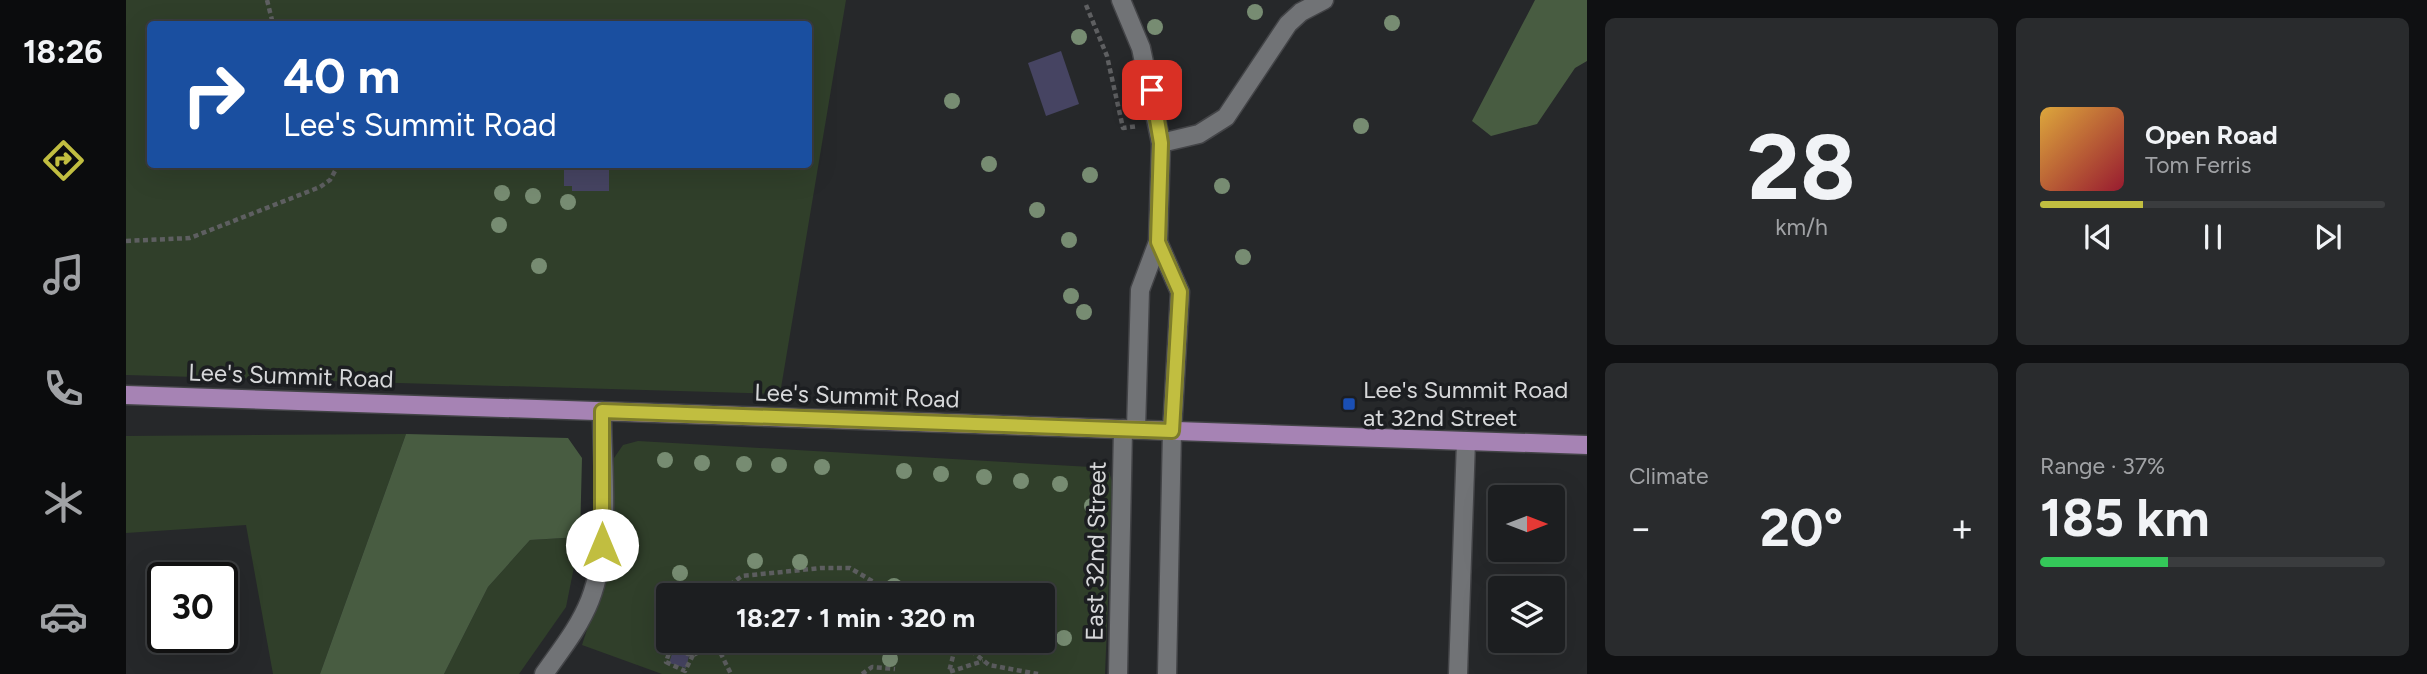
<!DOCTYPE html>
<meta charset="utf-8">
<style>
:root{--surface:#1c1e20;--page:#292b2d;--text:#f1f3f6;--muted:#a0a2a5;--line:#3a3c3e;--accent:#c1be40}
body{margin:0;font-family:Figtree,sans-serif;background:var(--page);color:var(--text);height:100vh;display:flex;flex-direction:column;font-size:26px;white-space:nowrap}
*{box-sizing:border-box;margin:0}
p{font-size:23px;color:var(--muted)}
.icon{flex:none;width:38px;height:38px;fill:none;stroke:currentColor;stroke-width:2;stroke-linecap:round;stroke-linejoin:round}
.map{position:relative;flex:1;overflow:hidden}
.side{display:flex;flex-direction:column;gap:18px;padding:18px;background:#0f1012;width:840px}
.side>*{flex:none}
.hud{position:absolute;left:21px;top:21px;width:665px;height:147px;border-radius:7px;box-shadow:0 7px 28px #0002,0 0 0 2px var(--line);background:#1a4fa0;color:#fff;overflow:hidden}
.needle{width:46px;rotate:90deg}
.fabs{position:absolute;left:1362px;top:485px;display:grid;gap:14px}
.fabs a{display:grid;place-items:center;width:77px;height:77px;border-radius:7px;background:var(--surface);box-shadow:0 7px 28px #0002,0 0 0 2px var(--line);font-size:35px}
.speed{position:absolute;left:21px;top:562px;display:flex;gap:14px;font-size:35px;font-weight:700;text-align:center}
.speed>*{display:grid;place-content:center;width:91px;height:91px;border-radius:50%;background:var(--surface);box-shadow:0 7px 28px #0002,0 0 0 2px var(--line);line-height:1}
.speed .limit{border:4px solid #111;border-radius:10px;background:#fff;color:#111}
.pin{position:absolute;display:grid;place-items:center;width:60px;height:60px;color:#fff;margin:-30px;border-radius:14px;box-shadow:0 4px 10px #0006}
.me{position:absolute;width:77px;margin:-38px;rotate:0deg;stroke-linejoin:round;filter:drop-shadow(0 0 5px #0008)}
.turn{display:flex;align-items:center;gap:24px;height:147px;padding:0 21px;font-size:32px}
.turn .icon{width:91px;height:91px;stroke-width:2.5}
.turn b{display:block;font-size:49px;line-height:60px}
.big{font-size:52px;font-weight:700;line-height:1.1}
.side .tile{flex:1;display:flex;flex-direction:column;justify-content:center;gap:10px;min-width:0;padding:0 24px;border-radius:10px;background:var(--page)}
.side .dial{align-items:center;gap:0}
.dial b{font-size:91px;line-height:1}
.song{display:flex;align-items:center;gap:21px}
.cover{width:84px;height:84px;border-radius:10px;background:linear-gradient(135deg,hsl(40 70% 55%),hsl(350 70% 35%))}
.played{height:7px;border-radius:4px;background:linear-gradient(90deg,var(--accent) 30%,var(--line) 30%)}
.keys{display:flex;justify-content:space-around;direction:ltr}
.heat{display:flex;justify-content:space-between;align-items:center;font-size:38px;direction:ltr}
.charge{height:10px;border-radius:5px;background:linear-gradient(90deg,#34c759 37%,var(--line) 0)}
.side .tiles{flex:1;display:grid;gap:18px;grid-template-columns:repeat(2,1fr)}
.trip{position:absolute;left:530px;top:583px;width:399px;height:70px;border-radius:7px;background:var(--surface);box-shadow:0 7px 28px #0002,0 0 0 2px var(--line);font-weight:700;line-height:70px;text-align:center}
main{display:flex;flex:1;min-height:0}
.tabs{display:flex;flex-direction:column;width:126px;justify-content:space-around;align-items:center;background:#0b0c0d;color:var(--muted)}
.tabs .icon{width:49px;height:49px}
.tabs .active{color:var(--accent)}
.tabs b{font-size:32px;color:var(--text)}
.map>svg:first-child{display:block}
.green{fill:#303f2a;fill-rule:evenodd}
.forest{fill:#485c41}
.building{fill:#464462}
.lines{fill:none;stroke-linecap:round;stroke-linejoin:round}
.minor-casing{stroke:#434447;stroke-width:21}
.major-casing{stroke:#434447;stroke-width:21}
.path{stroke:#5e5f61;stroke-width:4.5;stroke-dasharray:5 3.5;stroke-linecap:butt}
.minor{stroke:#717376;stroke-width:18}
.major{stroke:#a683b4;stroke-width:18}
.tree{fill:#778c72}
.route-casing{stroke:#7d7c2a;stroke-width:18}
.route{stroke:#c1be40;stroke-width:12}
.transit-dot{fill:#1a4fb4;stroke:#1c1e21;stroke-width:2.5}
.labels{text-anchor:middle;stroke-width:7;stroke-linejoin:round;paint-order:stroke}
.street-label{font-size:24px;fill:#d7d8da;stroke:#1c1e21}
.poi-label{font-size:24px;fill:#d7d8da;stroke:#1c1e21;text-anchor:start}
</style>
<main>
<nav class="tabs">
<b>18:26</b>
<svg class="icon active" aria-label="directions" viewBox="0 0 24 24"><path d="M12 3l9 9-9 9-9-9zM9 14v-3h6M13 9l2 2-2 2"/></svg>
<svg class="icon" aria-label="music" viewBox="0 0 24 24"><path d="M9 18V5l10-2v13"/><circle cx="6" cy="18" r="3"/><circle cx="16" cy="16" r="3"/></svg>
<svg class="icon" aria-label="phone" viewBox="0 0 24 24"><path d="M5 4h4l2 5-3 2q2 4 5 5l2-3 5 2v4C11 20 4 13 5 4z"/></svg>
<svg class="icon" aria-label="climate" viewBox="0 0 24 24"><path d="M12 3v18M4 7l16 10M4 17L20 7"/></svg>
<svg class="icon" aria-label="car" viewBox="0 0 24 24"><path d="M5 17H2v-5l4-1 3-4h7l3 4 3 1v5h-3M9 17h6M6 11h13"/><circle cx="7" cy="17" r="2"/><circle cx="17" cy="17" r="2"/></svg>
</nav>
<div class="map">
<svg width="1461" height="674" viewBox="0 0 1461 674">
<rect width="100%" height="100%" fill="#26282a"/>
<g class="green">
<path d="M0 0H720L654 394 0 375ZM24 24H682V164H24Z"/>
<polygon points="280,434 194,674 147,674 120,525 0,533 0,436"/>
<path d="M512 441 965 467 983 472 987 484 979 674H536L456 645 487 549 488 458 497 445ZM542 595H917V640H542Z"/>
<polygon points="454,537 440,607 393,674 318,674 362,587 404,540"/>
</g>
<g class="forest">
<polygon points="1409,0 1461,0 1461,61 1449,68 1411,124 1365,136 1346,121"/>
<polygon points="280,434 442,438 456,458 454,537 404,540 362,587 318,674 194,674"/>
</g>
<g class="building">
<polygon points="935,51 953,104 920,116 902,63"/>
<polygon points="483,164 483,191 446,191 446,186 438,186 438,165"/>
<polygon points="547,651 563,656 560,668 543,663"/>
</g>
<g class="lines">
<g class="minor-casing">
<g id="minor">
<polyline points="995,0 1015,48 1035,143 1032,242 1014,290 1010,429"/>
<polyline points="1035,143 1073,134 1100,117 1162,24 1175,12 1198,0"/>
<polyline points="1032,242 1054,292 1046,431 1041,674"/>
<path d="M418 674C434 651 453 628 464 600 486 543 476 472 476 411"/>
<polyline points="992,674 997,429"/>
<polyline points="1332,674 1340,441"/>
</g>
</g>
<g class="major-casing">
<polyline id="major" points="0,395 1461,445"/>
</g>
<g class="path">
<polyline points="141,0 147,24"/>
<polyline points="960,5 981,56 997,128 1012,126"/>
<polyline points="0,241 64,238 194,187 204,180 213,164"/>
<polyline points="529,592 542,596"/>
<polyline points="590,595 616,576 695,568 724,568 770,595"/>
<polyline points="831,640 823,672 857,661"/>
<polyline points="832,640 863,665 912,674"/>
<polyline points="567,655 559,671 540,662 544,650 567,655 590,644 605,674"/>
<polyline points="736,674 746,667 769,669"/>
</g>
<use href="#minor" class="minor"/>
<use href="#major" class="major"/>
</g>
<g class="tree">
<circle cx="1129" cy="12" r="8"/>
<circle cx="1266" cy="23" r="8"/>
<circle cx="1029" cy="27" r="8"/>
<circle cx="953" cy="37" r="8"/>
<circle cx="1048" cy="72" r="8"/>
<circle cx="826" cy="101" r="8"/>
<circle cx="1235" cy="126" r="8"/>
<circle cx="863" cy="164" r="8"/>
<circle cx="964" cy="175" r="8"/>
<circle cx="1096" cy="186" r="8"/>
<circle cx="376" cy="193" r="8"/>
<circle cx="407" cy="196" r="8"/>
<circle cx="442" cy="202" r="8"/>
<circle cx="911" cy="210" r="8"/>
<circle cx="373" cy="225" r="8"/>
<circle cx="943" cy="240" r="8"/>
<circle cx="1117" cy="257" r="8"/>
<circle cx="413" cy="266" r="8"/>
<circle cx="945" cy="296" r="8"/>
<circle cx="958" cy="312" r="8"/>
<circle cx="539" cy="460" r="8"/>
<circle cx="576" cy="463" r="8"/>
<circle cx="618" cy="464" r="8"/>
<circle cx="653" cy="465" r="8"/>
<circle cx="696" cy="467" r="8"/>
<circle cx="778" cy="471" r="8"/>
<circle cx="815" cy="474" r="8"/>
<circle cx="858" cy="477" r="8"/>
<circle cx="895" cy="481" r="8"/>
<circle cx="934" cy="484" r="8"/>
<circle cx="966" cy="506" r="8"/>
<circle cx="629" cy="561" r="8"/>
<circle cx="674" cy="562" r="8"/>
<circle cx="554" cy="573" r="8"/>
<circle cx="768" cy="586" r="8"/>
<circle cx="938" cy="638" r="8"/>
<circle cx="764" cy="659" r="8"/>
</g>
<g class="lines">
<g class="route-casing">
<polyline id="route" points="476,545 476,411 1046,431 1054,292 1032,242 1035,143 1026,90"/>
</g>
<use href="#route" class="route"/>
</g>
<rect class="transit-dot" x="1216" y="397" width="14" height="14" rx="3.5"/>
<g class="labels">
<g class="street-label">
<text transform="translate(165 376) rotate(2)" y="8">Lee's Summit Road</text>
<text transform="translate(731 396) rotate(2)" y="8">Lee's Summit Road</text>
<text transform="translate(970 551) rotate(-89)" y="8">East 32nd Street</text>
</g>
<g class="poi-label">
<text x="1237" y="398">Lee's Summit Road<tspan x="1237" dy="28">at 32nd Street</tspan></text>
</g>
</g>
</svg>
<div class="fabs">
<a><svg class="needle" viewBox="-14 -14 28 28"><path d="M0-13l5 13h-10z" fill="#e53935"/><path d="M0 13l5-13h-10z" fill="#a0a2a5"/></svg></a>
<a><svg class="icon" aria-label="layers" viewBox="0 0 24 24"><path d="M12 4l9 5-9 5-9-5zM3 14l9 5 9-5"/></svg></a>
</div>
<div class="speed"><div class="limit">30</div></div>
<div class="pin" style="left:1026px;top:90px;background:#d93025"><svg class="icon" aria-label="arrive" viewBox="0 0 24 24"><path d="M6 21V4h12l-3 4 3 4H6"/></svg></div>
<svg class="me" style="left:476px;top:545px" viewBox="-20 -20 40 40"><circle r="19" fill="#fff"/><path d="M0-13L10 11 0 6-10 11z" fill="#c1be40"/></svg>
<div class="trip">18:27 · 1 min · 320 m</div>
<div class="hud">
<div class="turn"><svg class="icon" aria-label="right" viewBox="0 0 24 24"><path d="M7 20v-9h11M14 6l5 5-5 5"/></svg><div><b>40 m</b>Lee's Summit Road</div></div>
</div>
</div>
<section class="side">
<div class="tiles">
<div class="tile dial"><b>28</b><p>km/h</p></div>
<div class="tile">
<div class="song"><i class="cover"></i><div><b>Open Road</b><p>Tom Ferris</p></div></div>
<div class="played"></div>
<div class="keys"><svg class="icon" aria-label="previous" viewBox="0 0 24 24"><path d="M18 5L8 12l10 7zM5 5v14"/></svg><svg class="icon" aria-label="pause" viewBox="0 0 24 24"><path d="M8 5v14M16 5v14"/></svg><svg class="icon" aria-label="next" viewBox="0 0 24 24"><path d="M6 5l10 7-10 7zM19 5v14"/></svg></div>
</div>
<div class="tile"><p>Climate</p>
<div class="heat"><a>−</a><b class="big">20°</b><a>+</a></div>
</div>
<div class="tile"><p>Range · 37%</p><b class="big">185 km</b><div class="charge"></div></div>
</div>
</section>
</main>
